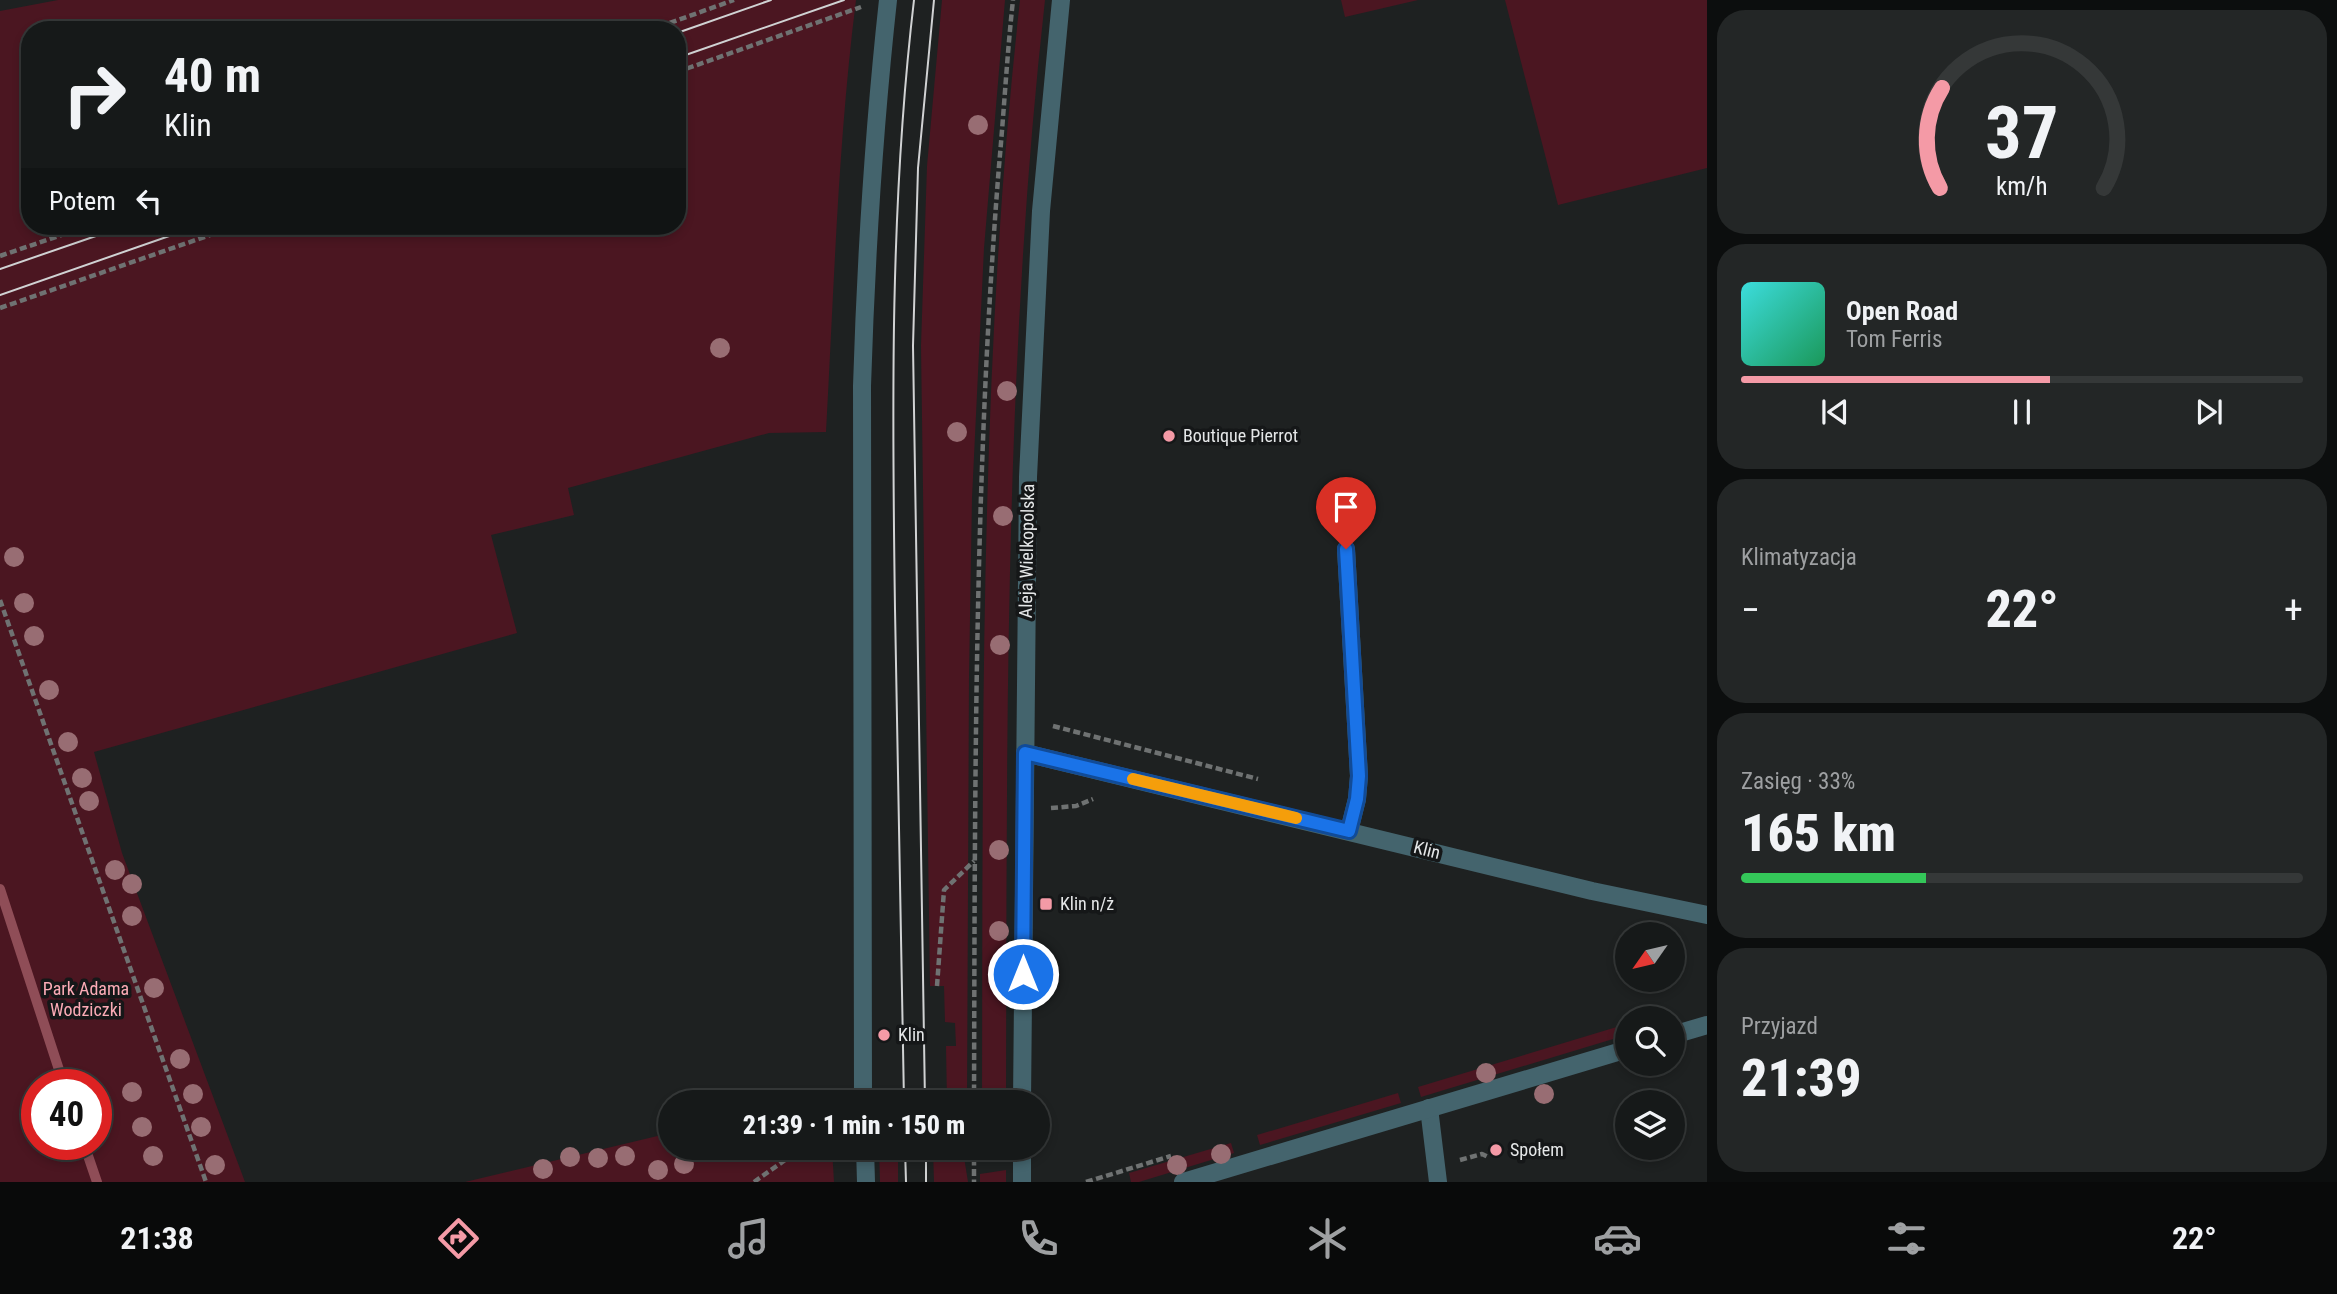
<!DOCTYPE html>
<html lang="pl">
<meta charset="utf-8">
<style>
:root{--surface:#161919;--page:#232626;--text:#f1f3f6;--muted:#9ea0a2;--line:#353838;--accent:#f49aa6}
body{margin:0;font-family:"Roboto Condensed",sans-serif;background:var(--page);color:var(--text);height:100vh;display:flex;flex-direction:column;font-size:26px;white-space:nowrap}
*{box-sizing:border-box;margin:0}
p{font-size:23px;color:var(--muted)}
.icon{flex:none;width:38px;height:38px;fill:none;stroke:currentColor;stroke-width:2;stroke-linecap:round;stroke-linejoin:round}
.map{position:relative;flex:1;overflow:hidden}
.sheet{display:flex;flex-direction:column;gap:10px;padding:10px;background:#0c0e0e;width:630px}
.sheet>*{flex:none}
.top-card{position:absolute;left:21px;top:21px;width:665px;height:214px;border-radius:28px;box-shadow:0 4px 10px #0003,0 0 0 2px var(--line);background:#161919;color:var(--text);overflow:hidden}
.needle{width:46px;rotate:236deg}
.buttons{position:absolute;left:1615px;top:922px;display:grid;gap:14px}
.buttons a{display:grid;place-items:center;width:70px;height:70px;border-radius:50%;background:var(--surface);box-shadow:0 4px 10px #0003,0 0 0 2px var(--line);font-size:35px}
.speed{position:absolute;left:21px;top:1069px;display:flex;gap:14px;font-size:35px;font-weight:700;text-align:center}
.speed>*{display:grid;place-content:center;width:91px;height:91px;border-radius:50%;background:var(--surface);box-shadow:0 4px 10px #0003,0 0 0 2px var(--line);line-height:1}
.speed .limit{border:10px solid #d22;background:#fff;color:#111}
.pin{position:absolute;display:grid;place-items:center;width:60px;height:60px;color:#fff;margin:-72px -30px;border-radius:50% 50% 50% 0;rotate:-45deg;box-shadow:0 0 7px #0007}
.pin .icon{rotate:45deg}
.me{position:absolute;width:77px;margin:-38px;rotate:0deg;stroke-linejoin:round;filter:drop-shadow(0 0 5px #0008)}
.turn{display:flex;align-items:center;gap:24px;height:147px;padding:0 28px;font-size:32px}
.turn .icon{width:91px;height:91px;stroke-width:2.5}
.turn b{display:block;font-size:49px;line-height:60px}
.then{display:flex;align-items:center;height:66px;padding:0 28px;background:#0003;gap:14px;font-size:26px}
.big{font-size:52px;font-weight:800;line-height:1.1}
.sheet .widget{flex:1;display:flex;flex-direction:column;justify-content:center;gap:10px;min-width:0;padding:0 24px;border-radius:28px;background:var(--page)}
.sheet .dial{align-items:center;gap:0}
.dial svg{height:182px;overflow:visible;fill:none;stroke:var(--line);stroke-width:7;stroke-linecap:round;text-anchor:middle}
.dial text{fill:var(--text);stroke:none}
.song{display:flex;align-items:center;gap:21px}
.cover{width:84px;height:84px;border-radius:10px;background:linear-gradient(135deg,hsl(180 70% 55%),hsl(150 70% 35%))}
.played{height:7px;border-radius:4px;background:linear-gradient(90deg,var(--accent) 55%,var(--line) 55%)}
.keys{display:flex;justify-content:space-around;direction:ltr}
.heat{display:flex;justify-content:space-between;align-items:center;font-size:38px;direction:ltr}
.charge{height:10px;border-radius:5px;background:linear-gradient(90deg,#34c759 33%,var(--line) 0)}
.trip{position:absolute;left:658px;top:1090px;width:392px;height:70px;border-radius:35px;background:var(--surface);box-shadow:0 4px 10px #0003,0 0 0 2px var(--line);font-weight:800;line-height:70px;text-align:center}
.menu{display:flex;height:112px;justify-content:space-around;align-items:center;background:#090a0a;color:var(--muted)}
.menu .icon{width:49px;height:49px}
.menu .active{color:var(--accent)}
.menu b{font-size:32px;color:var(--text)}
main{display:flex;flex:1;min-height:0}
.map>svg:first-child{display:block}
.green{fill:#4b1621;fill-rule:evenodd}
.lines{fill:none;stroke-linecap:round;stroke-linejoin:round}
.stream{stroke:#8f4d57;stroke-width:10}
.path{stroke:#6f7272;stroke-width:4.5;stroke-dasharray:7 3.5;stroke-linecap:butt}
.minor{stroke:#44646d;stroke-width:18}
.tertiary{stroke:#44646d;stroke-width:18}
.tram{stroke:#d0d2d3;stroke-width:2}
.tree{fill:#986d73}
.route-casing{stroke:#114b97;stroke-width:18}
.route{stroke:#1a73e8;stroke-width:12}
.slow{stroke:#f59e0b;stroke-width:12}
.poi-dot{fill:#f49aa6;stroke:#151718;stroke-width:2.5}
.labels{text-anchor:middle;stroke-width:7;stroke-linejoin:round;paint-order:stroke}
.poi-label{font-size:18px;fill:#e5e7e8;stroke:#151718;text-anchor:start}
.street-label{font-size:18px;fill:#e5e7e8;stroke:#151718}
.park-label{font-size:18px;fill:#fcabb6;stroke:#151718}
</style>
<main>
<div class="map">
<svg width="1707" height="1182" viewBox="0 0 1707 1182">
<rect width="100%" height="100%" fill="#1e2121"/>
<g class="green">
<path d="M58 0H856C838 143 834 288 826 432L769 433 568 488 574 515 491 535 517 633 94 752 122 853 245 1182H0V11ZM30 30H677V226H30ZM37 1085H96V1144H37Z"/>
<polygon points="942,0 1005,0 984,248 972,498 969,677 967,1102 947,1102 946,1046 956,1046 955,1023 945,1022 944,986 930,986 921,346 927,166"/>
<path d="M1020 0H1045C1004 366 1007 735 1006 1102H982C983 735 979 366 1020 0Z"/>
<polygon points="1341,0 1418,0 1345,17"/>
<polygon points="1505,0 1707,0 1707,168 1558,205"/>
<polygon points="1620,1026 1623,1036 1421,1097 1418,1087"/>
<polygon points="1398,1093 1401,1103 1260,1145 1257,1135"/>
<polygon points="670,1133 670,1148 832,1148 834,1182 465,1182"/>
<polygon points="1231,1143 1234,1153 1139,1182 1131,1182 1129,1173"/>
<polygon points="879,1148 898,1148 898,1182 880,1182"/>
<polygon points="933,1148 964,1157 968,1182 934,1182"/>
<polygon points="1006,1170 1006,1182 980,1182 980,1174"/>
</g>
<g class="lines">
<g class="stream">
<polyline points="0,889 64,1085"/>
<polyline points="84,1144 97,1182"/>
</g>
<g class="path">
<polyline points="650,30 734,0"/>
<polyline points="677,72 861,7"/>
<polyline points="0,256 88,226"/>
<polyline points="0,308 236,226"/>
<polyline points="0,600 206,1182"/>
<polyline points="1053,726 1258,779"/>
<polyline points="1051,808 1076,806 1093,799"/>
<polyline points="937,986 944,890 974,861"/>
<polyline points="1629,1018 1644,1014 1656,1013"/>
<path d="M974 1102C975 790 974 477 999 166 1004 111 1007 55 1013 0"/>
<polyline points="1047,1113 1047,1136"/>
<polyline points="963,1148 974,1154 995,1159"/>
<polyline points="974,1148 974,1182"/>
<polyline points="1460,1160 1482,1154 1488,1157"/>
<polyline points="754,1182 802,1148"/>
<polyline points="1086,1182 1171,1156"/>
</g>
<g class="minor">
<polyline points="1346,549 1359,776 1357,799 1349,831"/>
<polyline points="1025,753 1592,891 1707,915"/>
<polyline points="1673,1035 1707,1025"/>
<polyline points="1429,1108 1438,1182"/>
<polyline points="1183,1182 1628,1049"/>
</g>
<g class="tertiary">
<path d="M863 1102 862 386C866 257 874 128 888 0"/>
<polyline points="1022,1102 1028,477 1041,211 1061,0"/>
<polyline points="865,1148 866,1182"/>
<polyline points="1022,1148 1022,1182"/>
</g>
<g class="tram">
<polyline points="677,33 771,0"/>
<polyline points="677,58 844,0"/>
<polyline points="0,269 125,226"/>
<polyline points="0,295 198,226"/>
<path d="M904 1102C902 938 898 774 895 609 892 405 890 203 914 0"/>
<polyline points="925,1102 913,346 918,168 934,0"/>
<polyline points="905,1148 906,1182"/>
<polyline points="926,1148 926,1182"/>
</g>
</g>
<g class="tree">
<circle cx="978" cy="125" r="10"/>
<circle cx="720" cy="348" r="10"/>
<circle cx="1007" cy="391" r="10"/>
<circle cx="957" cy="432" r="10"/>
<circle cx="1003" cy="516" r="10"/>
<circle cx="14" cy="557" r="10"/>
<circle cx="24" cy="603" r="10"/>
<circle cx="34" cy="636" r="10"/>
<circle cx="1000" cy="645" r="10"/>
<circle cx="49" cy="690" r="10"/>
<circle cx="68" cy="742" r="10"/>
<circle cx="82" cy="778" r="10"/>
<circle cx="89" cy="801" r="10"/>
<circle cx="999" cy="850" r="10"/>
<circle cx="115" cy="870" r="10"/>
<circle cx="132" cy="884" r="10"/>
<circle cx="132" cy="916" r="10"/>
<circle cx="999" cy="931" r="10"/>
<circle cx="154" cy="988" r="10"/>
<circle cx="180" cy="1059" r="10"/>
<circle cx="1486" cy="1073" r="10"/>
<circle cx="132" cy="1092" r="10"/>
<circle cx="193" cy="1094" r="10"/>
<circle cx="1544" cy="1094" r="10"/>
<circle cx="142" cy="1127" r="10"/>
<circle cx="201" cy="1127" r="10"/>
<circle cx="1221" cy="1154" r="10"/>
<circle cx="153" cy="1156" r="10"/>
<circle cx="625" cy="1156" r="10"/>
<circle cx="570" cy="1157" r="10"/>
<circle cx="598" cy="1158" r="10"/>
<circle cx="684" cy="1164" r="10"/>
<circle cx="215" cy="1165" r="10"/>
<circle cx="1177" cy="1165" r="10"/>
<circle cx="543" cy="1169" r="10"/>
<circle cx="658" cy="1170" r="10"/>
</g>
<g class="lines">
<g class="route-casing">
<polyline id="route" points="1023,974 1025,753 1349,831 1357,799 1359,776 1346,549"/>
</g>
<use href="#route" class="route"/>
<polyline class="slow" points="1133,779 1296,818"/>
</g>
<g class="poi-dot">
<circle cx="1169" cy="436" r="7"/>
<rect x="1039" y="897" width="14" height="14" rx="3.5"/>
<circle cx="884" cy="1035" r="7"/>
<circle cx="1496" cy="1150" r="7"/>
</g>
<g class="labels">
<g class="poi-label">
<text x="1183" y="442">Boutique Pierrot</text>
<text x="1060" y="910">Klin n/ż</text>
<text x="898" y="1041">Klin</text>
<text x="1510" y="1156">Społem</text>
</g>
<g class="street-label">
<text transform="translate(1027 551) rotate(-89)" y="6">Aleja Wielkopolska</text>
<text transform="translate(1427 850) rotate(14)" y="6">Klin</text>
</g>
<g class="park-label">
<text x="86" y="995">Park Adama<tspan x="86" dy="21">Wodziczki</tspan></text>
</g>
</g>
</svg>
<div class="buttons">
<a><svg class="needle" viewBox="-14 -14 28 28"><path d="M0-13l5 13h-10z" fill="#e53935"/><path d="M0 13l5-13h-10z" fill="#9ea0a2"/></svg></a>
<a><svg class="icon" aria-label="search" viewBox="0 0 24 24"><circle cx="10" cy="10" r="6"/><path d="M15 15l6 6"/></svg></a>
<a><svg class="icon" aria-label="layers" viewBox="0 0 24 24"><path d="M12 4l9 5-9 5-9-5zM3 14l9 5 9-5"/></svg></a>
</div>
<div class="speed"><div class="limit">40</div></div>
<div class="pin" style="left:1346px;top:549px;background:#d93025"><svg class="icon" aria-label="arrive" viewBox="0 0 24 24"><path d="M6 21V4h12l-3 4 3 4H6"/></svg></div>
<svg class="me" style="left:1023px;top:974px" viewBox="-20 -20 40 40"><circle r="17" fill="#1a73e8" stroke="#fff" stroke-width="3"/><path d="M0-11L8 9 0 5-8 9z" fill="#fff"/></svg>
<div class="trip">21:39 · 1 min · 150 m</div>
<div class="top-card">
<div class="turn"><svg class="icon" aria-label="right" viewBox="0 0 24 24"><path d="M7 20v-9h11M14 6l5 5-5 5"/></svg><div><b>40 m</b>Klin</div></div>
<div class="then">Potem<svg class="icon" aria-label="left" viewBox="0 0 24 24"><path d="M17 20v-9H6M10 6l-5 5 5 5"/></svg></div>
</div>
</div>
<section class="sheet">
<div class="widget dial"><svg viewBox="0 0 100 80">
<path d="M14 69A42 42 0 1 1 86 69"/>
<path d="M14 69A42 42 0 0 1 15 25" stroke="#f49aa6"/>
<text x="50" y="56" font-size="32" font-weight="700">37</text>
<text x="50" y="72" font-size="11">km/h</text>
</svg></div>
<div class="widget">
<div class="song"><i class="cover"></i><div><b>Open Road</b><p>Tom Ferris</p></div></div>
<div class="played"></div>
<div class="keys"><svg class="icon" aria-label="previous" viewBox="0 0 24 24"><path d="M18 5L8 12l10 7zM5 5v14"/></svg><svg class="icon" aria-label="pause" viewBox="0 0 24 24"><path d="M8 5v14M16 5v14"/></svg><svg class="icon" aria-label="next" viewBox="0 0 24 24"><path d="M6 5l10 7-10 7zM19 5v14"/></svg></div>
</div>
<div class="widget"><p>Klimatyzacja</p>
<div class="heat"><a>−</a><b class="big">22°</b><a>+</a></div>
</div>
<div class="widget"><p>Zasięg · 33%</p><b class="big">165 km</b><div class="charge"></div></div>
<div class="widget"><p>Przyjazd</p><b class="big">21:39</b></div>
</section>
</main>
<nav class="menu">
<b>21:38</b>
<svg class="icon active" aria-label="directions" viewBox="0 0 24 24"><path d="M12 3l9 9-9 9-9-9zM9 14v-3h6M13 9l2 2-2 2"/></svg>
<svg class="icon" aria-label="music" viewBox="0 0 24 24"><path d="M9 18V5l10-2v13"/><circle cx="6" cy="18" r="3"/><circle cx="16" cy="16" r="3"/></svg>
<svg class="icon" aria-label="phone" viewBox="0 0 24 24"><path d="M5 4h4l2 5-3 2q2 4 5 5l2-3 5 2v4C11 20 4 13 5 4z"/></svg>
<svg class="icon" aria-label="climate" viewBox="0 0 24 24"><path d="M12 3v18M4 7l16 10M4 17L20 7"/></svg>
<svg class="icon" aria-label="car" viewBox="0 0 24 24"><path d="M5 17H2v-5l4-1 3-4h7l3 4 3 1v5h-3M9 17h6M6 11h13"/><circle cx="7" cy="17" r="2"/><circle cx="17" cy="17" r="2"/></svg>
<svg class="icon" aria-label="filters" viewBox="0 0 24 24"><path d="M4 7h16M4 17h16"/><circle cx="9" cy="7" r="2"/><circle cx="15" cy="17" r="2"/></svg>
<b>22°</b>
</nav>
